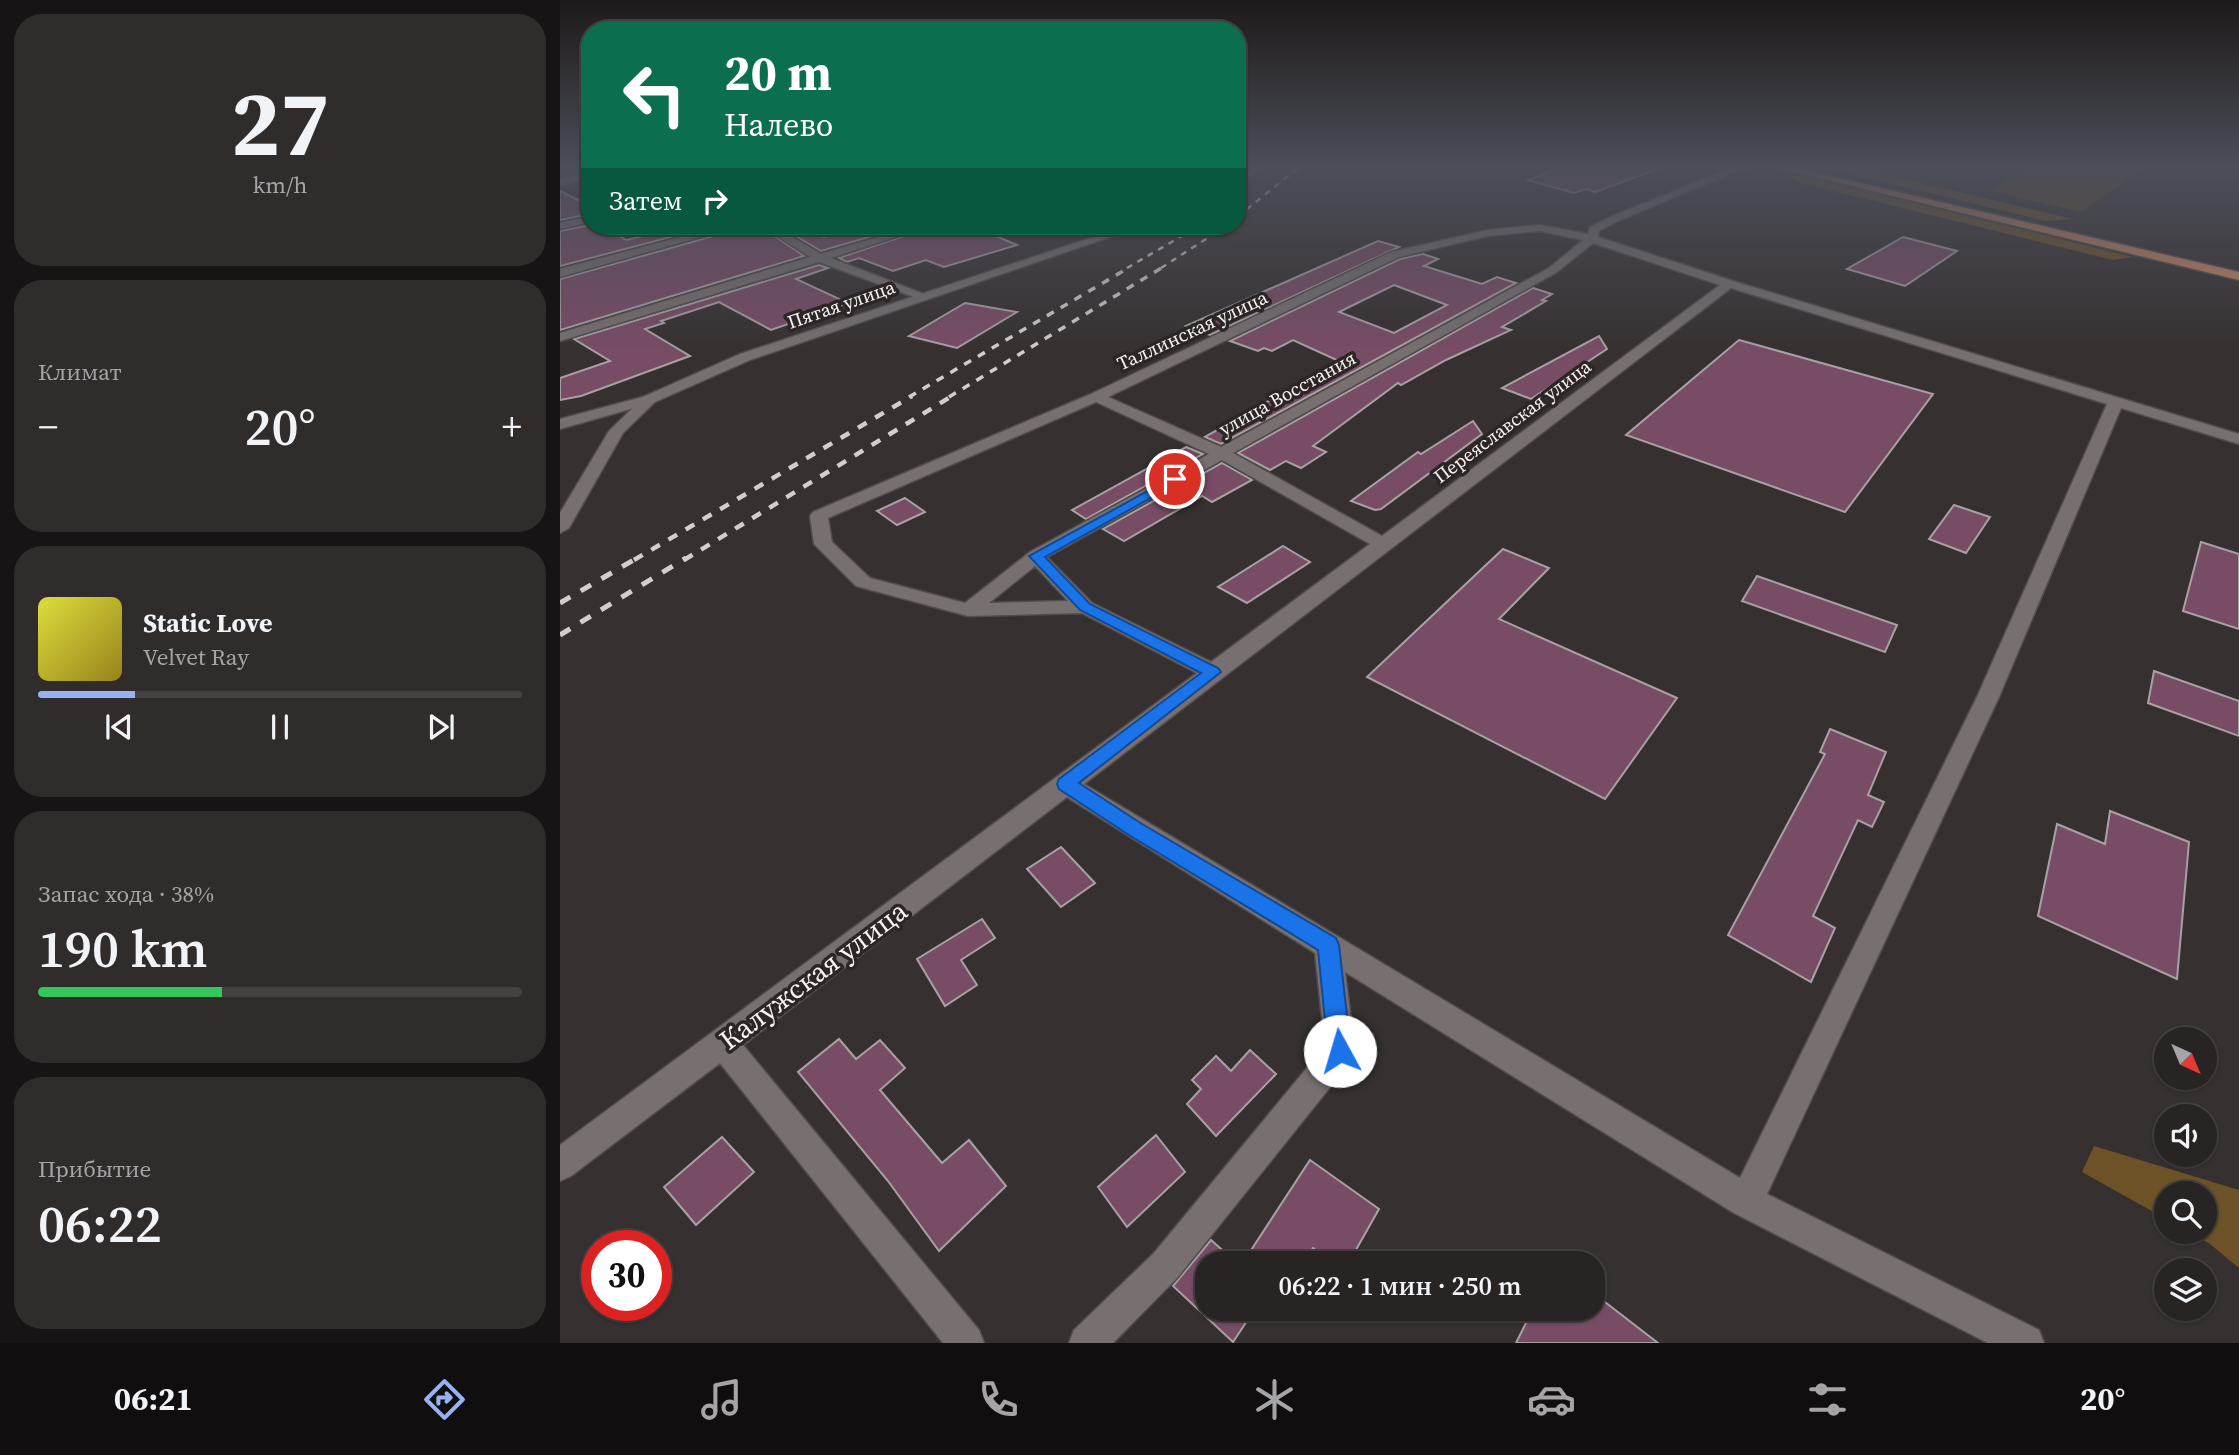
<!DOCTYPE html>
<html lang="ru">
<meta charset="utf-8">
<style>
:root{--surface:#282424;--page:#302c2c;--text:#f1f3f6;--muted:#a5a4a6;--line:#444141;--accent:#95b2f1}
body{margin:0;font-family:"Source Serif 4",serif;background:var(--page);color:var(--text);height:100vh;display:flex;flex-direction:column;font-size:26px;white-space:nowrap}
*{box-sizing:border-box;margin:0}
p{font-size:23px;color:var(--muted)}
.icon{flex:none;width:38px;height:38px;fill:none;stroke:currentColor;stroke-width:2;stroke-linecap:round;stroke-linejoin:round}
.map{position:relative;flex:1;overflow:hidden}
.side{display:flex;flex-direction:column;gap:14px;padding:14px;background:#161414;width:560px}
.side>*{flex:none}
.banner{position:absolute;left:21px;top:21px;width:665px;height:214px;border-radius:28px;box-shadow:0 2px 5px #0004,0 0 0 2px var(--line);background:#0b6e4f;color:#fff;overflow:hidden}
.needle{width:46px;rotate:136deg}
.buttons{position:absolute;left:1594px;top:1027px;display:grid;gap:14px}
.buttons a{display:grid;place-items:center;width:63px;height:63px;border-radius:50%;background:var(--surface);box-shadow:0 2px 5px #0004,0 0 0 2px var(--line);font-size:35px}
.speed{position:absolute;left:21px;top:1230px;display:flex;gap:14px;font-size:35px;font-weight:700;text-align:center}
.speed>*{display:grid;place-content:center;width:91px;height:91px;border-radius:50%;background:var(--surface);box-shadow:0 2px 5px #0004,0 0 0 2px var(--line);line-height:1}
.speed .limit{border:10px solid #d22;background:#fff;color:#111}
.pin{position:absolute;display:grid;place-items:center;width:60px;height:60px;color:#fff;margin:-30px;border:4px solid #fff;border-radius:50%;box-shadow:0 2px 7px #0007}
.me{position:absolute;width:77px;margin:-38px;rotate:354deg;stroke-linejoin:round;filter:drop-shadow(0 0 5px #0008)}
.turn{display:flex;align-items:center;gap:24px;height:147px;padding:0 28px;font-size:32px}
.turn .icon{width:91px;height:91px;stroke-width:2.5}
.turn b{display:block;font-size:49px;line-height:60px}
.then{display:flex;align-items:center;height:66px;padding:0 28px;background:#0003;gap:14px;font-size:26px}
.big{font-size:52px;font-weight:600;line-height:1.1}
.side .widget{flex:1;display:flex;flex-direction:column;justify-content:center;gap:10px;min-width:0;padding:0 24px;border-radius:28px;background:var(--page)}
.side .dial{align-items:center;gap:0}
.dial b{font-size:91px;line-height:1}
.song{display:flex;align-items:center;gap:21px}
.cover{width:84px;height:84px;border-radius:10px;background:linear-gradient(135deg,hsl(60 70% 55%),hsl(50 70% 35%))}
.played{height:7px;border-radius:4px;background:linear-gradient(90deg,var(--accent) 20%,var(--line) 20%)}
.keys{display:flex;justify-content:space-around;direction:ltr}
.heat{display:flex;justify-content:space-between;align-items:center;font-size:38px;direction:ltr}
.charge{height:10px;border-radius:5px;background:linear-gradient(90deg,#34c759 38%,var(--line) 0)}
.trip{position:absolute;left:635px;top:1251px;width:410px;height:70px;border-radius:28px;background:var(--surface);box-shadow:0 2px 5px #0004,0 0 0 2px var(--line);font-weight:600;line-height:70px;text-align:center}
.menu{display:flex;height:112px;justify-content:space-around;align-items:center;background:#100e0e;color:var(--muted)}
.menu .icon{width:49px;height:49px}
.menu .current{color:var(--accent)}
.menu b{font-size:32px;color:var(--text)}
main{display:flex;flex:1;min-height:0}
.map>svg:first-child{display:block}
.green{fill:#60481f}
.forest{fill:#6c5226}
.building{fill:#784c65;stroke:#a8a1a4;stroke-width:2;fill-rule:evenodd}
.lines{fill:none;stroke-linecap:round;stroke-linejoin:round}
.minor-casing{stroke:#524d4d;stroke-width:3}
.tertiary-casing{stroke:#524d4d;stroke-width:3}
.trunk-casing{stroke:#524d4d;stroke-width:3}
.minor{fill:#776f70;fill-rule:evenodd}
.tertiary{fill:#776f70;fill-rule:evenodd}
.trunk{fill:#ca8665;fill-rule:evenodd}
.rail-far3{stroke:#d2cece;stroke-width:2.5;stroke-dasharray:6 6;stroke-linecap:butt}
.rail-far2{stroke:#d2cece;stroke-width:3.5;stroke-dasharray:8 8;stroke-linecap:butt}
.rail-far1{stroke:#d2cece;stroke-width:4.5;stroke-dasharray:10 10;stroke-linecap:butt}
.rail{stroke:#d2cece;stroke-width:5;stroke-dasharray:12 12;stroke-linecap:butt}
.route{fill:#1a73e8;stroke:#114b97;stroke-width:2}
.labels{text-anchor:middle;stroke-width:7;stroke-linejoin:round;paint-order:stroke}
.far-street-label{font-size:19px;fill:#f8f4f4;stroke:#2c2626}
.near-street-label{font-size:28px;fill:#f8f4f4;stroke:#2c2626}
</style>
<main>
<section class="side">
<div class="widget dial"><b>27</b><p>km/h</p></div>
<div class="widget"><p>Климат</p>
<div class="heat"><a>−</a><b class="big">20°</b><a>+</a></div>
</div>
<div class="widget">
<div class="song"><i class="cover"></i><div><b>Static Love</b><p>Velvet Ray</p></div></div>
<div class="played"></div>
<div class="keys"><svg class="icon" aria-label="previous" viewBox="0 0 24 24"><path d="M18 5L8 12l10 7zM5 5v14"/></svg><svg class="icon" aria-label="pause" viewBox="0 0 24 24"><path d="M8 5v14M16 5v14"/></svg><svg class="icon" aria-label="next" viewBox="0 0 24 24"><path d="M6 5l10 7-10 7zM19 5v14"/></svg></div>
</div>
<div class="widget"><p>Запас хода · 38%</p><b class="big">190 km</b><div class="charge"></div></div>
<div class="widget"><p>Прибытие</p><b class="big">06:22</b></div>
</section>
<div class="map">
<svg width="1679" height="1343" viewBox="0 0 1679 1343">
<rect width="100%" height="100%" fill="#363030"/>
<polygon class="green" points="1474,165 1555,165 1581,170 1521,212 1429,191"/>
<g class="forest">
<polygon points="1255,165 1286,165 1513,219 1485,221"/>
<polygon points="1224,175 1245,176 1573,257 1553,260 1242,183"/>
<polygon points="1534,1146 1679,1190 1679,1268 1650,1244 1629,1232 1645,1232 1645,1194 1606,1194 1606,1219 1522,1172"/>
</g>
<g class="building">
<polygon points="1008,165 1100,165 1100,168 1035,192 1026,189 1014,193 968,180"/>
<polygon points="0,191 30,206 30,214 0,220"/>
<polygon points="30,225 43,226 66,240 125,226 153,226 0,266 0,231"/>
<polygon points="181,226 200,226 244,256 0,330 0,279 179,229"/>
<polygon points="219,226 243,226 264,237 305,226 347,226 261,251"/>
<polygon points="373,226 412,226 457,245 384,267 366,260 333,271 299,258 287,262 279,258"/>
<polygon points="1343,237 1397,251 1345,286 1287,269"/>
<polygon points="818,241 839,247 650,335 626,326"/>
<path d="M863 254 878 259 864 266 922 284 937 277 956 283 661 444 645 437 779 361 733 340 712 351 704 348 698 351 670 341 840 259ZM834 285 887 305 834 333 779 312Z"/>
<polygon points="259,265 268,268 236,279 288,303 211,330 159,302 101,321 104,323 85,329 130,356 21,396 0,400 0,378 50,361 14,339"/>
<polygon points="973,288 992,294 982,300 986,301 942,327 951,330 886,360 841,385 838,383 753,446 766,452 741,468 726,461 710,470 678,453"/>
<polygon points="405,303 457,312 397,348 349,336"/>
<polygon points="1039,336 1047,349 971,399 942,388"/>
<polygon points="1179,340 1373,394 1285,512 1066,435"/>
<polygon points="913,421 922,434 821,509 815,510 791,501 858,452 861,454"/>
<polygon points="626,447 643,454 526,519 512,510"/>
<polygon points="662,463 692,480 652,502 642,496 564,541 543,529"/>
<polygon points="345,498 365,512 337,525 317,511"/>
<polygon points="1394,505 1430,517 1406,553 1369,539"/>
<polygon points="1641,542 1679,554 1679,629 1623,611"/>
<polygon points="723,546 750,562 687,603 658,587"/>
<polygon points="943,549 989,568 939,619 1117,698 1045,799 807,677"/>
<polygon points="1197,576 1337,625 1325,652 1182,601"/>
<polygon points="1594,671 1679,701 1679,736 1588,703"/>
<polygon points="1270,729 1326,752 1308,795 1324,802 1312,827 1298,820 1253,916 1275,928 1251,982 1168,935 1265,754 1260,752"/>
<polygon points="1550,811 1629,842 1617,979 1478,916 1497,824 1545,844"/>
<polygon points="501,847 535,883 501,907 467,869"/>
<polygon points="422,919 435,938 401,960 417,985 385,1006 357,959"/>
<polygon points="279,1039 296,1059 320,1040 345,1068 320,1090 382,1163 409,1140 446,1186 379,1251 328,1181 238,1072"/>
<polygon points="690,1050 716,1074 656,1136 627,1104 641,1089 632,1080 656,1056 671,1071"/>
<polygon points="596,1135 625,1172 567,1227 538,1187"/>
<polygon points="162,1137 194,1172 136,1225 104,1187"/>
<polygon points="750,1160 819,1209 788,1264 773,1264 753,1248 744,1264 682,1264"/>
<polygon points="651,1240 678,1264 648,1264 648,1309 695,1309 673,1342 613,1286"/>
<polygon points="1032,1292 1098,1343 956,1343 973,1309 1032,1309"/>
</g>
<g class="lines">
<g class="minor-casing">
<g id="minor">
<path d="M1178 165H1191L1058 221 1039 231 1038 237 1173 281 1679 434V444L1561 408 1439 697 1207 1194 1479 1330 1484 1343H1428L1174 1213 785 972 795 1051 791 1061 618 1277 553 1343H509L514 1330 594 1253 765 1046 755 953 507 797 183 1045 419 1330 424 1343H383L160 1063 11 1176 0 1181V1145L637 673 522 613 408 616 296 586 254 544 250 516 253 512 531 394 831 252 928 230 980 225 1028 234 1030 227 1050 217ZM980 231 1023 240 989 268 661 447 548 397 839 257 928 236ZM1033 243 1160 285 822 536 673 453 997 272ZM1171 288 1547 404 1417 697 1180 1178 524 784ZM536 402 649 454 470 552 405 603 310 578 272 542 268 518ZM662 460 810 544 651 662 532 603 487 557ZM475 566 508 601 429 603Z"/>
<polygon points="30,172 30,178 0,185 0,179"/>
<polygon points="30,216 30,222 0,229 0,223"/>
<polygon points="162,226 178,226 0,277 0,269"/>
<polygon points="202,226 214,226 261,254 355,226 370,226 271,258 369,296 359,299 259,262 0,341 0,333 250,257"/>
<polygon points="90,395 95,396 97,399 95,402 0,429 0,419"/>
</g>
</g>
<g class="tertiary-casing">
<g id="tertiary">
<polygon points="696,165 706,165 677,185 677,178"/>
<polygon points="567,226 582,226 190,360 95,402 63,433 9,528 0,533 0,513 49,431 85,396 180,354"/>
</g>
</g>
<g class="trunk-casing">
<polygon id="trunk" points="1206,165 1223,165 1679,272 1679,280"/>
</g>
<use href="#minor" class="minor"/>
<use href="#tertiary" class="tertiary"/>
<use href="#trunk" class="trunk"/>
<g class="rail-far3">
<polyline points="677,217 742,165"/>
<polyline points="567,268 639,226"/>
<polyline points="601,268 666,226"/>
</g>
<g class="rail-far2">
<polyline points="349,397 570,267"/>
<polyline points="389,397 603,267"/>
</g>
<g class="rail-far1">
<polyline points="74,560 352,396"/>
<polyline points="124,560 392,396"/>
</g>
<g class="rail">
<polyline points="0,603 77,558"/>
<polyline points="0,635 126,558"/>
</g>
</g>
<linearGradient id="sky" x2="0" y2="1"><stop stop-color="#1e1a1a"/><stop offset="0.47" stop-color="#4c4e59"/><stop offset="1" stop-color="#4c4e59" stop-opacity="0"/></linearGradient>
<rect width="1679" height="353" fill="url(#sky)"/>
<polygon class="route" points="615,476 621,479 619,482 485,557 530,604 658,668 661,672 519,783 582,824 776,938 779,945 791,1051 788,1059 780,1062 772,1059 768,1051 758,950 569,835 499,789 497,784 499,779 641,673 520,610 469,556"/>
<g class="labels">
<g class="far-street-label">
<text transform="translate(281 304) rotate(-19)" y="7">Пятая улица</text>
<text transform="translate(632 330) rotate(-25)" y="7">Таллинская улица</text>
<text transform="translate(727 393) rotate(-29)" y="7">улица Восстания</text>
<text transform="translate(952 421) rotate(-37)" y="7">Переяславская улица</text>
</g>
<g class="near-street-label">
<text transform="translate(253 975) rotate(-37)" y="10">Калужская улица</text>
</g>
</g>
</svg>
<div class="buttons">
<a><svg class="needle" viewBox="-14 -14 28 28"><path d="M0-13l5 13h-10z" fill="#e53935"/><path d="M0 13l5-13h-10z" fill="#a5a4a6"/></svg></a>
<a><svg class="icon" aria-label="sound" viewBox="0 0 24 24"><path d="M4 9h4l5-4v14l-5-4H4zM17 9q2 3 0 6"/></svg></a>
<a><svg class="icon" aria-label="search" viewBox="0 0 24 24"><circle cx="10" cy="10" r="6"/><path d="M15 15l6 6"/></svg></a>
<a><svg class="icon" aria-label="layers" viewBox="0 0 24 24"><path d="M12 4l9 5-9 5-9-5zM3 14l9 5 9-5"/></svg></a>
</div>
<div class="speed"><div class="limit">30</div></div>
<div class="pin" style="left:615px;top:479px;background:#d93025"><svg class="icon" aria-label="arrive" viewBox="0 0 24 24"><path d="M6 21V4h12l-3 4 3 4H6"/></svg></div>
<svg class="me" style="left:780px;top:1051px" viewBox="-20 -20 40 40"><circle r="19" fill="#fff"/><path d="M0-13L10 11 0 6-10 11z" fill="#1a73e8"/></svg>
<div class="trip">06:22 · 1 мин · 250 m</div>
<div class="banner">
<div class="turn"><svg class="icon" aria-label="left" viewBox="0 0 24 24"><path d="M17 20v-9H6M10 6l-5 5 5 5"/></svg><div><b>20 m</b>Налево</div></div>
<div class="then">Затем<svg class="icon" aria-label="right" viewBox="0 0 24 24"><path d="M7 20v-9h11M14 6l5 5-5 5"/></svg></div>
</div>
</div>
</main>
<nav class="menu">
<b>06:21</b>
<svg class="icon current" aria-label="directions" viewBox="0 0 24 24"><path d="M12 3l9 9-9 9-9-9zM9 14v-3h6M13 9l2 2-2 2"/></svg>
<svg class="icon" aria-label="music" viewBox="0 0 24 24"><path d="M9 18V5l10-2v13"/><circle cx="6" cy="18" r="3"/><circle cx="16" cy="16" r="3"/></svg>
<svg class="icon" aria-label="phone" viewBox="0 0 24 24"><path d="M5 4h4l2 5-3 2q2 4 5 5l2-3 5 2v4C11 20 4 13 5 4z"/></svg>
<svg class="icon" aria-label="climate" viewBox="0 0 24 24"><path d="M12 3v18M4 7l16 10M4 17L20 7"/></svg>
<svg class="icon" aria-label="car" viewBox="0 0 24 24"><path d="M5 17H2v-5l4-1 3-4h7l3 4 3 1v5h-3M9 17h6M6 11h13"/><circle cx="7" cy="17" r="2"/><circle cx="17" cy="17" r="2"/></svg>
<svg class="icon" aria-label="filters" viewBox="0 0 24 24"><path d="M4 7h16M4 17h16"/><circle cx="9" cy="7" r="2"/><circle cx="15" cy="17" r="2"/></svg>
<b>20°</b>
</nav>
